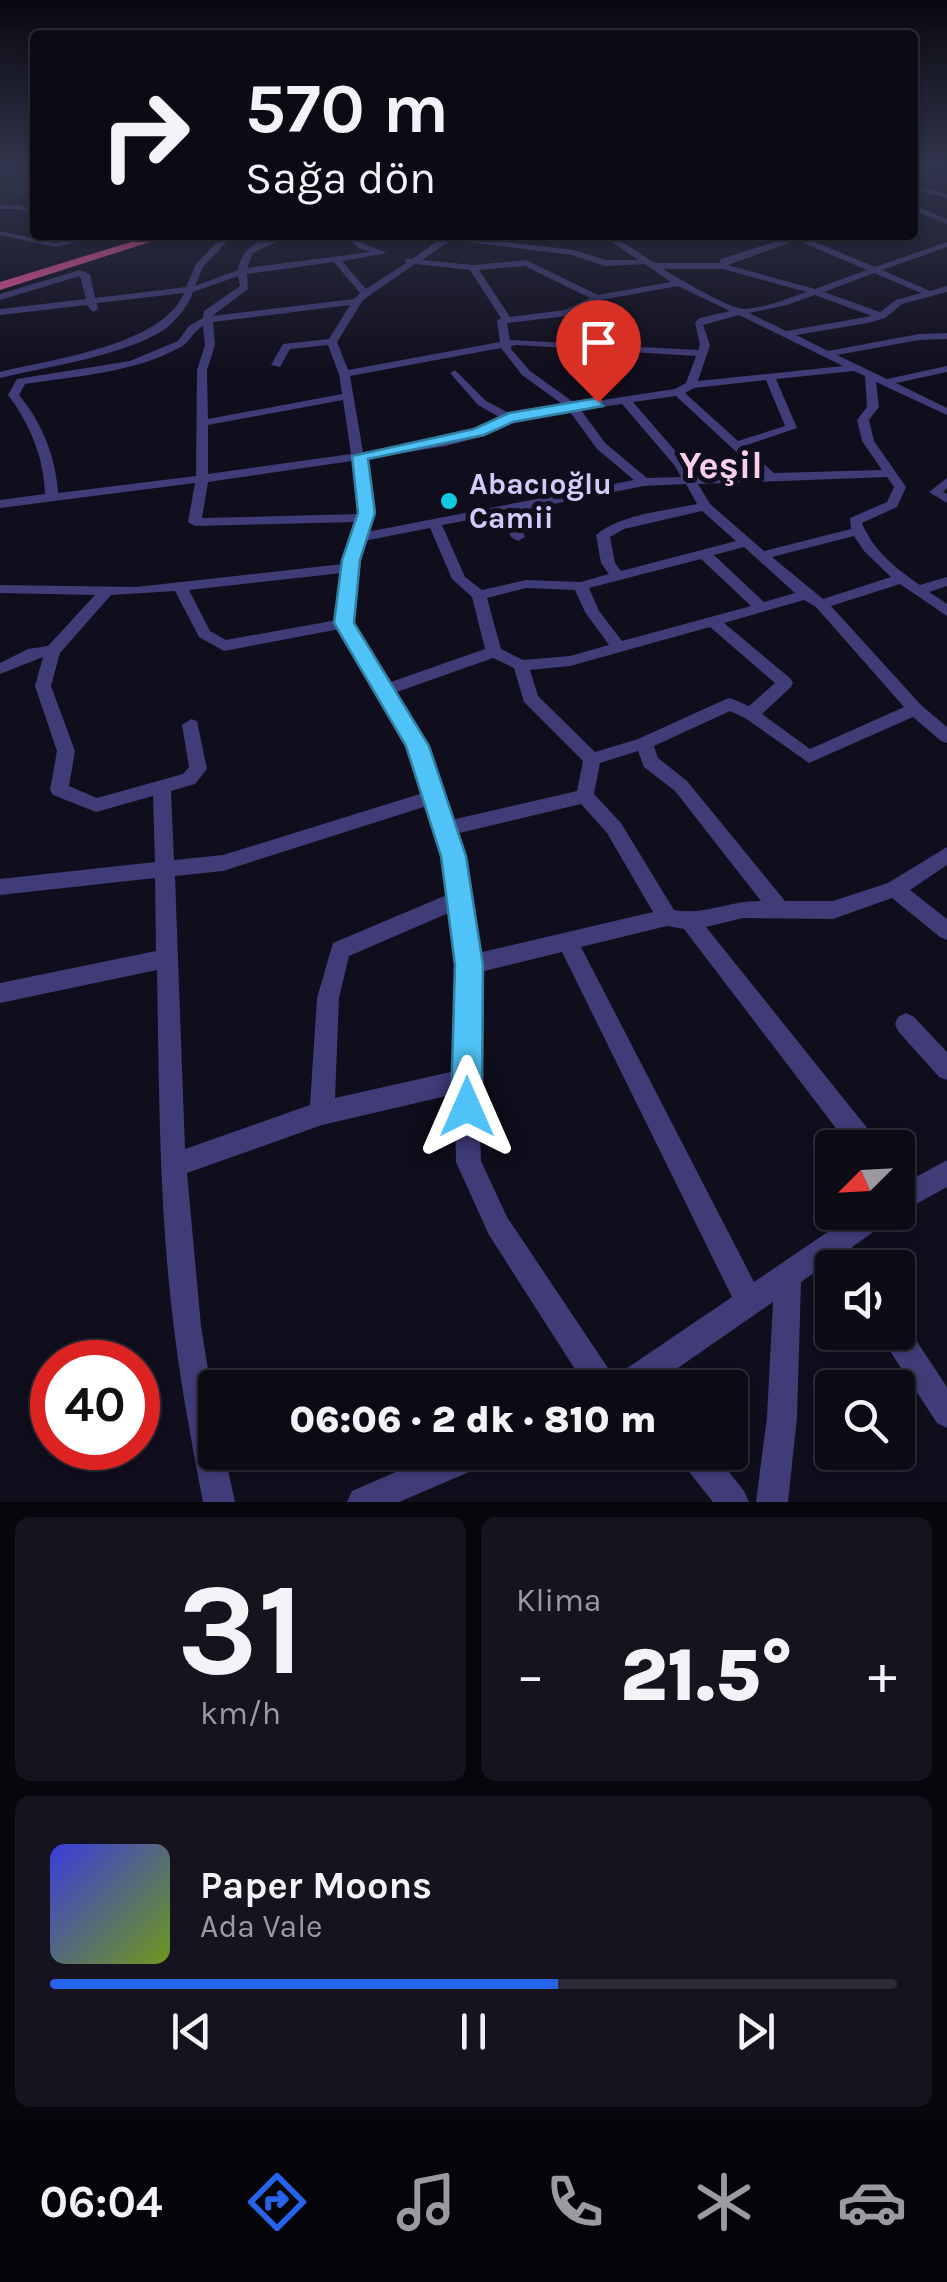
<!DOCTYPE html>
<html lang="tr">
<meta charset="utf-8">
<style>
:root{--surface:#0c0a15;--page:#15131e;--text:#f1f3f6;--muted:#9a9aa0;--line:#2c2b34;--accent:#2563eb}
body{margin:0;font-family:Karla,sans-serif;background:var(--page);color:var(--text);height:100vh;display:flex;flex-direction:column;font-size:38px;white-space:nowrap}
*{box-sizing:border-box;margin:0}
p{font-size:32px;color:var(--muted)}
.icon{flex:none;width:55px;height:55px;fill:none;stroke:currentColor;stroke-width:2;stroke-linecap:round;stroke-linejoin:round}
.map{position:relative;height:1502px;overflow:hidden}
.side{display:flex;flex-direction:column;gap:15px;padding:15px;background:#07060c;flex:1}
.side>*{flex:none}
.banner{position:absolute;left:30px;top:30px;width:888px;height:210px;border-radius:10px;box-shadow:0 2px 8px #0004,0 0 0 2px var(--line);background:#0c0a15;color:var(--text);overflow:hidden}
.needle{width:65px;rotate:246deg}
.buttons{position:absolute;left:815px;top:1130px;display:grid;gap:20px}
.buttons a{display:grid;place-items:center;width:100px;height:100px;border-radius:10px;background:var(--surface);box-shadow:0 2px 8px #0004,0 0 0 2px var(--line);font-size:50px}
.speed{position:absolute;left:30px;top:1340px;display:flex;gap:20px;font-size:50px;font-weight:700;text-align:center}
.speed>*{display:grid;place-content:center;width:130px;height:130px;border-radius:50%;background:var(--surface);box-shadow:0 2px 8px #0004,0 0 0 2px var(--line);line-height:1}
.speed .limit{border:15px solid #d22;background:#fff;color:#111}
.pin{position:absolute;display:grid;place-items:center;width:85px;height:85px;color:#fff;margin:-102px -42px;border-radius:50% 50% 50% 0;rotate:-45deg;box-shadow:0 0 10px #0007}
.pin .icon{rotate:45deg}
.me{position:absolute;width:110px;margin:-55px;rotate:0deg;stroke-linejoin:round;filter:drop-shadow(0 0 8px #0008)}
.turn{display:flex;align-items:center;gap:35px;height:210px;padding:0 50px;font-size:45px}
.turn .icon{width:130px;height:130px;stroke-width:2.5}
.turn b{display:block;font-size:70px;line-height:85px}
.big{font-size:75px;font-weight:800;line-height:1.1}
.side .widget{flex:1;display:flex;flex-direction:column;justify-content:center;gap:15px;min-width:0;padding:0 35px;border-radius:15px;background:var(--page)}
.side .dial{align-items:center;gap:0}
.dial b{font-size:130px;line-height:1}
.song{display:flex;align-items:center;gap:30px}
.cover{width:120px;height:120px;border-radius:15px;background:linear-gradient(135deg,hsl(240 70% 55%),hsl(80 70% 35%))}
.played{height:10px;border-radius:5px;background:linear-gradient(90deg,var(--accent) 60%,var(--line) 60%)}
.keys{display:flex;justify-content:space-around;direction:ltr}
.heat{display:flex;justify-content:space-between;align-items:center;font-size:55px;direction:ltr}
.side .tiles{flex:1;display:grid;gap:15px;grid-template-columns:1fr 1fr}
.widget:last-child{grid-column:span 2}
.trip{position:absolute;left:198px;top:1370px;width:550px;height:100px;border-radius:10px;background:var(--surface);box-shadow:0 2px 8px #0004,0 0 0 2px var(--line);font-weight:800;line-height:100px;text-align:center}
.tab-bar{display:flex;height:160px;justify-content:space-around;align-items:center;background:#050408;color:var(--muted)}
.tab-bar .icon{width:70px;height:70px}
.tab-bar .selected{color:var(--accent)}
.tab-bar b{font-size:45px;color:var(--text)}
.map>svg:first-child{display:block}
.green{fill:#112525}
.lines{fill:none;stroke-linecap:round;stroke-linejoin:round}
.stream{stroke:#0c1b36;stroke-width:2.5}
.minor{fill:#3f3c77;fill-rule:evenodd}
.highway{fill:#f0529c;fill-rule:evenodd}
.route{fill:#4fc3f7;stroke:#337fa1;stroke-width:2.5}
.poi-dot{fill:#13c9e0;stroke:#100d1c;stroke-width:4}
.labels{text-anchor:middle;stroke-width:10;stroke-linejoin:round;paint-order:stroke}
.far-poi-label{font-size:30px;font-weight:bold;fill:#d2ccfb;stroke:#100d1c;text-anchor:start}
.far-district-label{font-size:38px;font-weight:bold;fill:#fbceea;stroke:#100d1c}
</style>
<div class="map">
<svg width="947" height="1502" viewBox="0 0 947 1502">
<rect width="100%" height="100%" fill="#100d1c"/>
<polygon class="green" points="0,165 35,165 35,193 0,202"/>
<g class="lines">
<polyline class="stream" points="930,165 947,169"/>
<g class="minor">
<polygon points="912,185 947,194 947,198 912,189"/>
<polygon points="0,205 20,205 35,210 35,215 19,209 0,209"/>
<polygon points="912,205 947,219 947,224 912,210"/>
<polygon points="0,231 55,243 91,235 107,235 55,247 0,235"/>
<path d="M224 235H233L203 267 195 286 238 270C242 244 267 235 291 235L253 253 247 268 371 252 358 248 346 235H355L364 244 387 253 342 261 366 289 406 263 405 259H412L446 235 573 250 606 260H638L602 235H611L655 263H719L721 259 790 237 787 235H798L875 267 947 242V247L882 270 930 291 947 286V292L902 304 885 318 868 323 796 335 828 351 919 334 947 333V339L919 340 837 355 887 379 947 366V372L896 383 947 408V415L876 382 879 407 869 420 874 441 906 487 897 507 862 523C873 551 897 569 920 585L947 577V586L929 592 947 604V616L900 584 831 606 921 705 947 727V743L941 741 913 717 809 763 745 718 730 711 654 746 658 758 687 781 785 901H833L888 883 947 847V865L910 890 947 919V940L940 937 892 898 833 919 743 918 706 927 876 1139 879 1148H851L684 929 667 926 581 947 754 1282 857 1212H893L889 1221 852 1247 864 1268H835L831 1261 801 1282 797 1417 788 1502H756L767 1417 773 1302 649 1388H587L489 1235 456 1162 455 1094 322 1125 187 1173 201 1326 215 1413V1452H224L235 1502H203C192 1444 181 1387 174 1329 159 1210 159 1090 157 970L0 1003V983L156 951 155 878 0 895V879L155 862 153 796 96 812 53 795 50 790 57 751 35 686 43 657 0 674V663L28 649 48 646 95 595 0 593V585L136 587 343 564 357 522 195 526 188 522 195 483 0 508V500L45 494C44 458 30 424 8 395L17 379 130 361 178 341 189 326 203 318 204 311 240 286 238 276 193 292C187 307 178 319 165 329 127 355 46 367 0 378V372C51 359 162 346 184 293L97 303 98 309 93 312 87 305 0 315V309L86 299 80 276 0 300V294L80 270 90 274 95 298 186 287 196 264ZM451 240 572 255 605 266 645 264 671 282 598 295 526 260 473 265 422 260ZM797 240 867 270 815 289 728 265ZM334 262 360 293 354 299 212 316 248 289 247 274ZM415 264 470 270 501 318 497 321 500 342 348 370 337 342 363 300ZM525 266 590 298 565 310 510 317 479 270ZM663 269H723L807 292C788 298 764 309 743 309 728 308 678 278 663 269ZM874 273 921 293 896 300 880 312 824 292ZM678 286 730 311 700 318 695 322 700 345 698 350 510 340 507 323 567 316 600 300ZM815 295 872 316 786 331 749 313 787 305ZM350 305 329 339 283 344 271 365 280 367 290 349 328 345 339 374 342 394 208 419 207 370 215 345 213 322ZM739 315 843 366 698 381 710 345 703 325ZM203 326 205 345 197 370 196 476 58 493C56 458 42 422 19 395L25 384C77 376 133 373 181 347 190 342 193 331 203 326ZM517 345 696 356 686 383 675 389 576 404 530 371 511 349V346ZM501 348 522 375 565 406 511 414 486 401 455 370 450 373 478 405 501 418 460 435 363 452 350 376ZM854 371 865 376 867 407 857 420 862 441 882 470 774 473 744 446 797 428 776 379ZM766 380 785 426 738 441 685 393 694 388ZM676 396 760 474 694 476 684 461 633 402ZM343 400 351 454 208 474V425ZM622 404 675 466 681 477 647 478 605 443 581 410ZM570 412 597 449 634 480 367 532 374 513 364 459 446 446 484 436 512 421ZM352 461 360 514 202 518 208 482ZM887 477 894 487 887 502 850 518 851 529 764 551 710 504 698 484ZM686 484 697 504C665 511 621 514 596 535L601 563 609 574 581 582 526 580 482 590 465 577 442 525 501 514 511 537 518 541 525 537 513 512 644 486ZM702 511 736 541 621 571 615 563 610 537 624 529ZM430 528 452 579 472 597 485 649 388 683 352 623 358 560 364 541ZM854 536 864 551 891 577 823 599 772 557ZM744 547 795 593 764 602 714 555ZM701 559 751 606 622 641 599 611 589 588ZM342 573 337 620 226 640 210 631 189 590ZM526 588 575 590 585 612 609 645 570 656 523 660 501 649 487 598ZM175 591 199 637 224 651 340 629 408 746 423 793 223 855 174 860 171 791 195 784 207 769 197 721 191 719 182 725 189 767 183 774 97 798 69 786 75 751 51 686 60 653 111 595ZM804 600 816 607 904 707 810 749 762 714 791 687 793 683 791 679 724 623ZM710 627 775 683 749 706 730 698 724 700 638 739 595 752 538 696 530 670 570 666ZM493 658 514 668 524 702 583 761 577 791 451 820 426 746 394 693ZM638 751 644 767 675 791 761 901C731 900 703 916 674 910L621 823 594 794 600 763ZM581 804 607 833 653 912 478 953 471 898 455 834ZM427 806 443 856 449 894 333 943 317 998 310 1105 185 1149 175 876 223 871ZM451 912 458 965 455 1071 335 1098 339 998 349 956ZM562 952 732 1297 614 1377 507 1217 481 1161 478 1080 480 972Z"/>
<polygon points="534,235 542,235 537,238"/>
<polygon points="644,235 667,235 640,240 636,238"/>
<polygon points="947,478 947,488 943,492 947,494 947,503 929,492"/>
<polygon points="906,1013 914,1017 947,1052 947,1080 939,1077 898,1031 895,1024 898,1017"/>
<polygon points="947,1160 947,1187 898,1214 895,1212 898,1212 898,1187"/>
<polygon points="898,1319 904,1322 947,1387 947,1428 937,1423 884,1342 880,1332 898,1332"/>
<polygon points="442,1452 494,1452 490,1463 399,1502 347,1502 352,1491"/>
<polygon points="678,1452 713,1452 744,1491 749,1502 713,1502 682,1463"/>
</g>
<polygon class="highway" points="154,235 172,235 0,290 0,282"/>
</g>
<linearGradient id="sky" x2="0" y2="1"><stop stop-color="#09070f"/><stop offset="0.44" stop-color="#31354b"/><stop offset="1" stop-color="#31354b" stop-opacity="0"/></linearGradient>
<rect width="947" height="376" fill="url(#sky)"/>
<polygon class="route" points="598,398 603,406 513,422 484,435 368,459 375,513 360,560 354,623 429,746 466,856 483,965 482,1107 478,1118 467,1123 456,1118 451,1107 455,965 441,856 406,746 334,623 342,560 358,513 352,456 474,429 509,413"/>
<circle class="poi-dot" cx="449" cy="501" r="10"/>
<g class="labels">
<g class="far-poi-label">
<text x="469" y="494">Abacıoğlu<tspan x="469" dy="34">Camii</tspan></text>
</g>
<g class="far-district-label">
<text x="721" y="478">Yeşil</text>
</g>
</g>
</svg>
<div class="buttons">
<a><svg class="needle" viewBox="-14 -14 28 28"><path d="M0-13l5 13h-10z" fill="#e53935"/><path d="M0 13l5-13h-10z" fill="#9a9aa0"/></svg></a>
<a><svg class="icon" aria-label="sound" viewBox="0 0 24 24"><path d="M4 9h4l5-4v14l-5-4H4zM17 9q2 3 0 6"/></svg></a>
<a><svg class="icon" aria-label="search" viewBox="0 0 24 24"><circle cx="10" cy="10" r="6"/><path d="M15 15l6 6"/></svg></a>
</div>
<div class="speed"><div class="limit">40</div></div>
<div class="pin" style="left:598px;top:402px;background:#d93025"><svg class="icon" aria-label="arrive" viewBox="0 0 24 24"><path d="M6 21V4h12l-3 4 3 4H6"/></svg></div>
<svg class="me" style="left:467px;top:1107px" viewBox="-20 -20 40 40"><path d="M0-17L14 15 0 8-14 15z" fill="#4fc3f7" stroke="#fff" stroke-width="4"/></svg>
<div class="trip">06:06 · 2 dk · 810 m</div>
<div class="banner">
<div class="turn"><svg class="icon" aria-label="right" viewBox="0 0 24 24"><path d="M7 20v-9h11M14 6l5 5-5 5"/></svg><div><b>570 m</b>Sağa dön</div></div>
</div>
</div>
<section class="side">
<div class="tiles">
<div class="widget dial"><b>31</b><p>km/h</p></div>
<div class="widget"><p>Klima</p>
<div class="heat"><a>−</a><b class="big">21.5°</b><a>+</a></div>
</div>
<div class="widget">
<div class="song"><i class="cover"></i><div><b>Paper Moons</b><p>Ada Vale</p></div></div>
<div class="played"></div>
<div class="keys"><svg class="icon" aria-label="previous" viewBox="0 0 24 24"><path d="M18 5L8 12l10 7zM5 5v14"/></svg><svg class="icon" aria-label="pause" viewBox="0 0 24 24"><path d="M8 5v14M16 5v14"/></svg><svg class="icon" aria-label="next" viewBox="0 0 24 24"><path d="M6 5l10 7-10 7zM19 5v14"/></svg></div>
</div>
</div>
</section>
<nav class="tab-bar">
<b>06:04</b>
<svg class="icon selected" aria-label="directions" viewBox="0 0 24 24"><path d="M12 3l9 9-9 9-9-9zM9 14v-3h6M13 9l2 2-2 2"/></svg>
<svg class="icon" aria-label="music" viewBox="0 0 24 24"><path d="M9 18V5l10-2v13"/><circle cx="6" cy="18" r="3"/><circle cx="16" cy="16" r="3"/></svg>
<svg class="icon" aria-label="phone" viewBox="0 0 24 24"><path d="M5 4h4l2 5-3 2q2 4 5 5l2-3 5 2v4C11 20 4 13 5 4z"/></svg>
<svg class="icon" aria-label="climate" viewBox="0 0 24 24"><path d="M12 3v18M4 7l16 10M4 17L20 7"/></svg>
<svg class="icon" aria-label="car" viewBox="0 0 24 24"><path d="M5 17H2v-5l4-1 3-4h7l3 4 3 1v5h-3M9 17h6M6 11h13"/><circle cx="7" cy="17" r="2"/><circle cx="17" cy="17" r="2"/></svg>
</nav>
